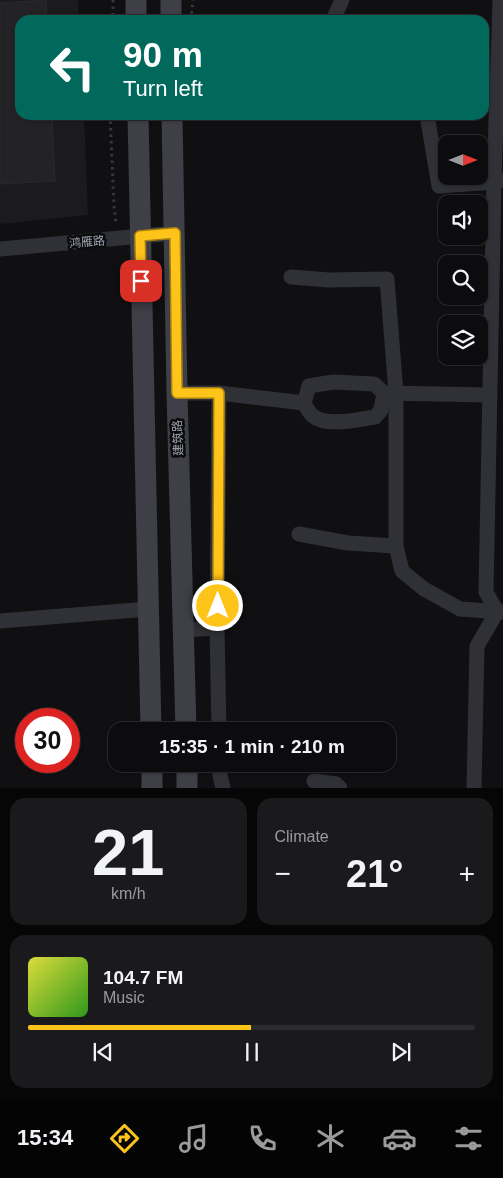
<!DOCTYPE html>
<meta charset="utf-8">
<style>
:root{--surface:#0c0b0d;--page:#1a191b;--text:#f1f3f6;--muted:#9a9b9d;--line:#2c2b2e;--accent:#ffc41a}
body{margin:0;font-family:Helvetica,"Noto Sans SC",sans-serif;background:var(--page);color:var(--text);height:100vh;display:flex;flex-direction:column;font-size:19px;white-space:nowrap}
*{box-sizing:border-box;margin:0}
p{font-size:16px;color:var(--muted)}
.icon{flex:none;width:28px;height:28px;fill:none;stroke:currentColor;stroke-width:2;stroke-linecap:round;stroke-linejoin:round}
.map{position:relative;height:788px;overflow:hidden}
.sheet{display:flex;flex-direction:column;gap:10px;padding:10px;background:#070607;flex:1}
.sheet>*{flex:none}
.banner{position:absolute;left:15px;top:15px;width:474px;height:105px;border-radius:15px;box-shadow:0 1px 4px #0004,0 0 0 1px var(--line);background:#00695c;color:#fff;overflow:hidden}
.needle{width:32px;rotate:90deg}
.tools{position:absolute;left:438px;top:135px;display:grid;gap:10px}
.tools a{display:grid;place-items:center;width:50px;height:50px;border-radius:10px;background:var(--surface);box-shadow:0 1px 4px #0004,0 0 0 1px var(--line);font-size:25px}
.speed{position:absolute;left:15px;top:708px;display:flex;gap:10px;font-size:25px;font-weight:700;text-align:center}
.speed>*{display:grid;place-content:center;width:65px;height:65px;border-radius:50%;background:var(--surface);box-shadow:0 1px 4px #0004,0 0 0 1px var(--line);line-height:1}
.speed .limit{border:8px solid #d22;background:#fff;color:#111}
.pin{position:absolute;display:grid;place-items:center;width:42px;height:42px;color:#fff;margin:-21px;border-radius:10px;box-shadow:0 2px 8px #0006}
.me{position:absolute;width:55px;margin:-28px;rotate:0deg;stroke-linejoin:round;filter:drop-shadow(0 0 4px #0008)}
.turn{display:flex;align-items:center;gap:18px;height:105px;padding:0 25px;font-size:22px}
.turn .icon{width:65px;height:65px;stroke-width:2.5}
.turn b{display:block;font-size:35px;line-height:42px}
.big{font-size:38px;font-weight:800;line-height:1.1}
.sheet .card{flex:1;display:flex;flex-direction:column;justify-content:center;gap:8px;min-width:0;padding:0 18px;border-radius:15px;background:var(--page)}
.sheet .dial{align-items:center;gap:0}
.dial b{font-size:65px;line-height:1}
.song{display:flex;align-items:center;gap:15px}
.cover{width:60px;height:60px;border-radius:8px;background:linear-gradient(135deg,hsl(60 70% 55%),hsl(110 70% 35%))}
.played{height:5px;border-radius:2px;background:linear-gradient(90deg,var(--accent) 50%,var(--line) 50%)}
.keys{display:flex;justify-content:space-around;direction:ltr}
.heat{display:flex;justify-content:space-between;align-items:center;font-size:28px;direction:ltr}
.sheet .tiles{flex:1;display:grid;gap:10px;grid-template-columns:1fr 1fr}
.card:last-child{grid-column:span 2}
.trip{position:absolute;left:108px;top:722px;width:288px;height:50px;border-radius:15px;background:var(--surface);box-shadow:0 1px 4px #0004,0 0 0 1px var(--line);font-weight:800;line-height:50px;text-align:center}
.tab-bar{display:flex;height:80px;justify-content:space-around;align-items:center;background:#050405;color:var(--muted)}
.tab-bar .icon{width:35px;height:35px}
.tab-bar .active{color:var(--accent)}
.tab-bar b{font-size:22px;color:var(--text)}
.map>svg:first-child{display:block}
.built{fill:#1b1b1e}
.building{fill:#232225;stroke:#2a292d}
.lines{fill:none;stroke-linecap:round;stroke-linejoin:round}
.path{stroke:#36383d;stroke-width:3;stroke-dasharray:2.5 4;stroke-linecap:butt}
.minor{stroke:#303136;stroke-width:15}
.secondary{stroke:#3e3f47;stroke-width:21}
.route-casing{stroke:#a67f11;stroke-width:12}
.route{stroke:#ffc41a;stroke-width:9}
.labels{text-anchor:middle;stroke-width:5;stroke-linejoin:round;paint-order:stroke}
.street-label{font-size:12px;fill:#9fa4b3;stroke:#0b0b0c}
</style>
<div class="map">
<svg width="503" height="788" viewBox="0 0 503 788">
<rect width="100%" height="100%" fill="#100f11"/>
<polygon class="built" points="0,0 78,0 79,20 20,20 20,115 84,115 88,215 0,224"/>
<polygon class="building" points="46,0 47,20 20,20 20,115 52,115 55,181 0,184 0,3"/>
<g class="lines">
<g class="path">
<polyline points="113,0 113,20"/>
<polyline points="191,20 193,0"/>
<polyline points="110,115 114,206 116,224"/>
</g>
<g class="minor">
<polyline points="333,20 342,0"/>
<polyline points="427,115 439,186 494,182 500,0"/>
<polyline points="0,249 175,233"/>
<polyline points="291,277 329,280 387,279 396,393 396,546 348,543 299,534"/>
<polyline points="177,393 219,393 217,628 219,731"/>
<polyline points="219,393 304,403"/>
<path d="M384 393 381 410 375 417C359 420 326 427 313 416 309 413 306 407 304 403L309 386 333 382 374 384 384 393 490 395"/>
<polyline points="396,546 402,571 424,589 460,609 503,612"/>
<polyline points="497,612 486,592 494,182 503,180"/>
<polyline points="0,621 148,609"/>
<polyline points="183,630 217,628"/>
<polyline points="220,764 220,775 223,788"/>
<polyline points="314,781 336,784 340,788"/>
<polyline points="474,788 477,646 497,612"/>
</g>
<g class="secondary">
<polyline points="136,0 136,20"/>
<polyline points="171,0 171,20"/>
<polyline points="138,115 151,731"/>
<polyline points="172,115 177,393 186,731"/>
<polyline points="152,764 152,788"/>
<polyline points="187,764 187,788"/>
</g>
</g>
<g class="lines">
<g class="route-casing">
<polyline id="route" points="141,281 140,236 175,233 177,393 219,393 218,606"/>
</g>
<use href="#route" class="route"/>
</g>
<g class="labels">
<g class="street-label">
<text transform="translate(87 242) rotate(-5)" y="4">鸿雁路</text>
<text transform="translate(178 438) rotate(-92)" y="4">建筑路</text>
</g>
</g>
</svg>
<div class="tools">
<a><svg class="needle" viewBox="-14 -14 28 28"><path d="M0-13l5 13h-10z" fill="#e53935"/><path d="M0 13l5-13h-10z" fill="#9a9b9d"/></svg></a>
<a><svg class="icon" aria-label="sound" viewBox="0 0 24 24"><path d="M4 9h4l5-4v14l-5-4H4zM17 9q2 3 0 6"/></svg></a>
<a><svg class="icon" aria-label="search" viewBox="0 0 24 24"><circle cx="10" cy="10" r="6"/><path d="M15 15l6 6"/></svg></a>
<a><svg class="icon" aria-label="layers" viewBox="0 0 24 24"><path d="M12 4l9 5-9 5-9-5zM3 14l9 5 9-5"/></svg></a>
</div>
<div class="speed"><div class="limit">30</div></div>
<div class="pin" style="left:141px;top:281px;background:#d93025"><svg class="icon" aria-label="arrive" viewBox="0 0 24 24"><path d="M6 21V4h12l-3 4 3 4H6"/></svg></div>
<svg class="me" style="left:218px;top:606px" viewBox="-20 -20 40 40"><circle r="17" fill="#ffc41a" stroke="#fff" stroke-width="3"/><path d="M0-11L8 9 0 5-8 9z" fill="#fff"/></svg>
<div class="trip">15:35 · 1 min · 210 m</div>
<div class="banner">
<div class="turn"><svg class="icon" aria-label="left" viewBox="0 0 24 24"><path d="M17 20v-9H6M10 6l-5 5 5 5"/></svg><div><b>90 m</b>Turn left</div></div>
</div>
</div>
<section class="sheet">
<div class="tiles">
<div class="card dial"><b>21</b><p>km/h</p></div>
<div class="card"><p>Climate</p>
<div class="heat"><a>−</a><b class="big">21°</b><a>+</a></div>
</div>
<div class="card">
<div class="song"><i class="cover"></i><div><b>104.7 FM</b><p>Music</p></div></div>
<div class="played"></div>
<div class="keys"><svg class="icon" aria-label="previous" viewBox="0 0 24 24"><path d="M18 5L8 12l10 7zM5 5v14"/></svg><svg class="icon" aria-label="pause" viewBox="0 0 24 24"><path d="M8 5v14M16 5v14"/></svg><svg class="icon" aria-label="next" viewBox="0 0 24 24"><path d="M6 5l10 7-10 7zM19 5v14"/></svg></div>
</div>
</div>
</section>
<nav class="tab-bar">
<b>15:34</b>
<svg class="icon active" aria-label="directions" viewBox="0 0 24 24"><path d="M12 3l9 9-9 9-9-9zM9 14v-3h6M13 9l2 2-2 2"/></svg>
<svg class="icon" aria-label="music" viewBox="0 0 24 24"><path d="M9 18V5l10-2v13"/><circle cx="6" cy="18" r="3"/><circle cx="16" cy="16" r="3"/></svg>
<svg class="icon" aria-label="phone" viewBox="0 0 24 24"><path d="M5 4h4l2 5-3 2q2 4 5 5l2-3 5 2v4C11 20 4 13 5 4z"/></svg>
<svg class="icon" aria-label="climate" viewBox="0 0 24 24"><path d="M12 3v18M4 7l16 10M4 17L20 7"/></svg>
<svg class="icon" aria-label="car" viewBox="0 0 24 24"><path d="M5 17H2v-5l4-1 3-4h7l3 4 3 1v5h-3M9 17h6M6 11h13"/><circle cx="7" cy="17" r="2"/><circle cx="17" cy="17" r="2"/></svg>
<svg class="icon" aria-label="filters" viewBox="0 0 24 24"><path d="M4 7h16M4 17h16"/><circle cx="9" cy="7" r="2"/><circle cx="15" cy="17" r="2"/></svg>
</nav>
